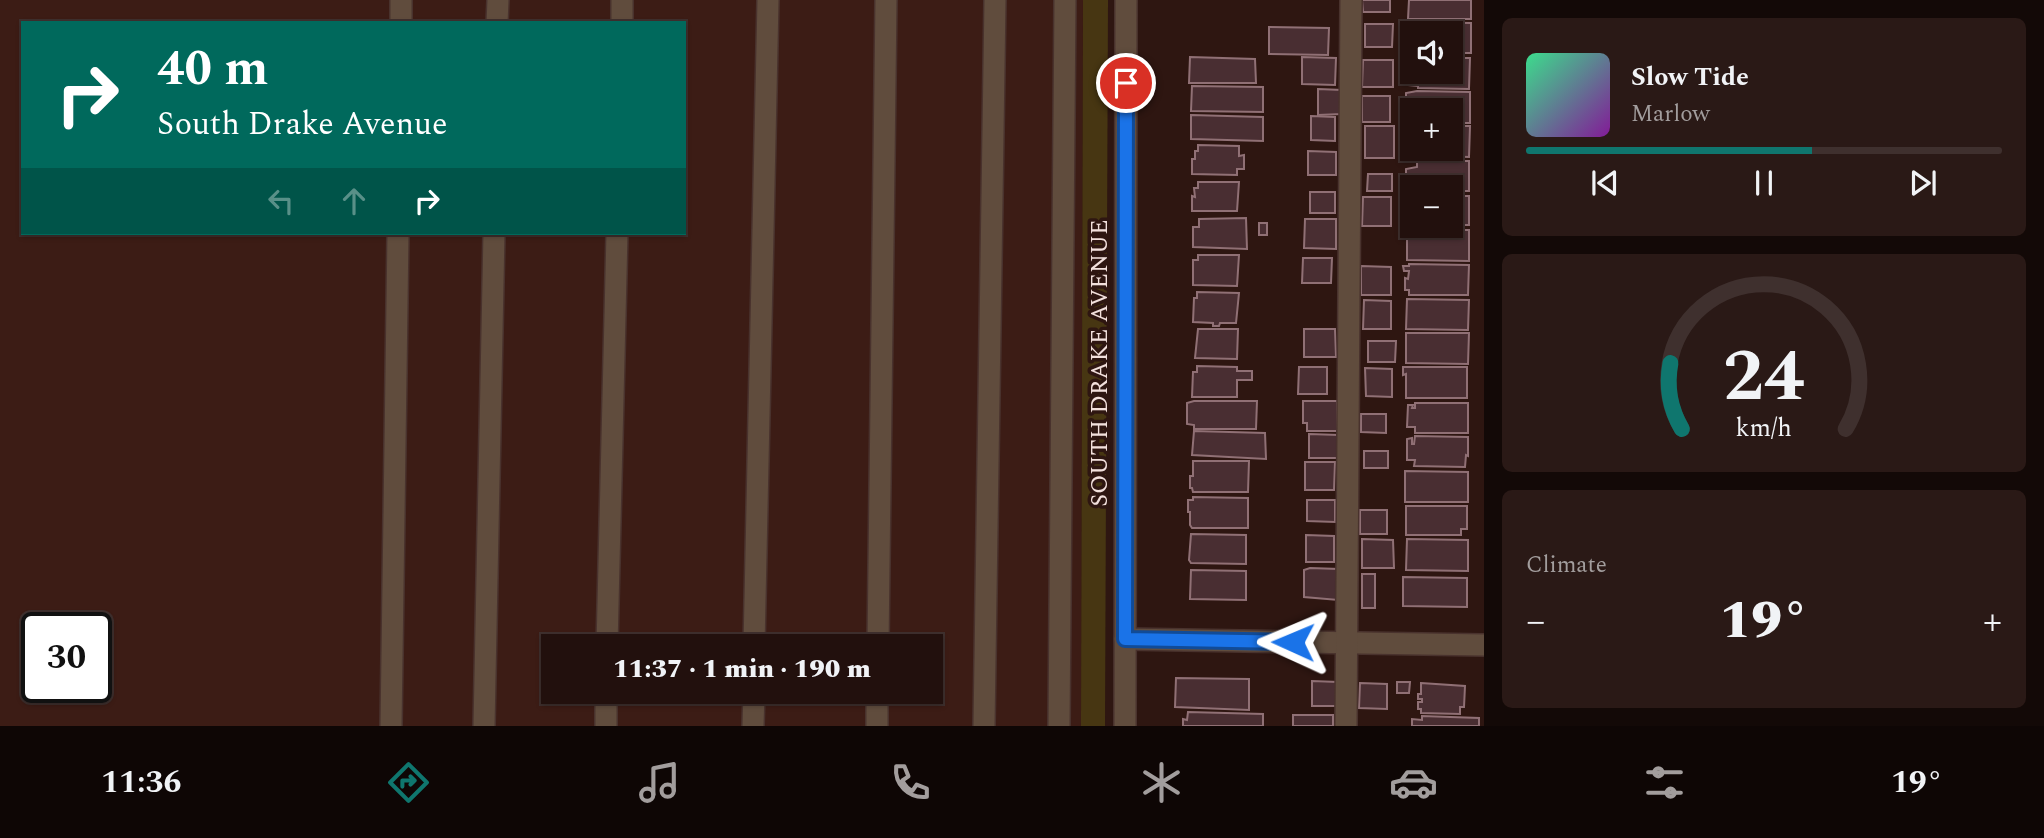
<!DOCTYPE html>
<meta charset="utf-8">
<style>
:root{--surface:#22100d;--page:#2a1916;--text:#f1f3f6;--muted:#a29d9d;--line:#3f302e;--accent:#0f766e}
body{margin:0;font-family:Spectral,serif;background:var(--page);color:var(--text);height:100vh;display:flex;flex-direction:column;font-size:26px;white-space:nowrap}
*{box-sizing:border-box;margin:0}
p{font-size:23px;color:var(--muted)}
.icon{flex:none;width:38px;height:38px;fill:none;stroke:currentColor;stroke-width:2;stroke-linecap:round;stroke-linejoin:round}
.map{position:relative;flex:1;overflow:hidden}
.details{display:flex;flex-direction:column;gap:18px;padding:18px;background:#130907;width:560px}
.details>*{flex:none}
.top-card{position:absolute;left:21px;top:21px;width:665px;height:214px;border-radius:0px;box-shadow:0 2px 5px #0004,0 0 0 2px var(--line);background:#00695c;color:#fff;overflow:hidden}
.fabs{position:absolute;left:1400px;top:21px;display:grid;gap:14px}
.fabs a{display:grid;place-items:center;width:63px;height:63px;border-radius:0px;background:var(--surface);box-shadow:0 2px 5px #0004,0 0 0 2px var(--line);font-size:35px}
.speed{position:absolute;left:21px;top:612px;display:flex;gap:14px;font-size:35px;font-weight:700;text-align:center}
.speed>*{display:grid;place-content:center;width:91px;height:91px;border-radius:50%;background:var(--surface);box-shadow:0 2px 5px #0004,0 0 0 2px var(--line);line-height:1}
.speed .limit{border:4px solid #111;border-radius:10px;background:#fff;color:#111}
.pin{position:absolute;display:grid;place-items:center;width:60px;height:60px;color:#fff;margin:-30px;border:4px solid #fff;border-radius:50%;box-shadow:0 2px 7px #0007}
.me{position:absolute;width:77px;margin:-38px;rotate:271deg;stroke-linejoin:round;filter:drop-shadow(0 0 5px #0008)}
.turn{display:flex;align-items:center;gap:24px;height:147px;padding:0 21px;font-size:32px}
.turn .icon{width:91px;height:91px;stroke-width:2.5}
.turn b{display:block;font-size:49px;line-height:60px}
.lanes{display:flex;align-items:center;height:66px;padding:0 21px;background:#0003;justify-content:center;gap:35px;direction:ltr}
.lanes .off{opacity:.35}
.big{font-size:52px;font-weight:800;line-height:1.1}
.details .tile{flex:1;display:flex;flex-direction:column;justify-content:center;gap:10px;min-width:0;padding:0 24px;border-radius:10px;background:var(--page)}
.details .dial{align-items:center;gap:0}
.dial svg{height:182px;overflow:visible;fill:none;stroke:var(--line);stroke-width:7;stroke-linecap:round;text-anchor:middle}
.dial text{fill:var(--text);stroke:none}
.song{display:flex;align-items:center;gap:21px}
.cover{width:84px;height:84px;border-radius:10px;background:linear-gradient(135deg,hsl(150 70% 55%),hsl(290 70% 35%))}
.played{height:7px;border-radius:4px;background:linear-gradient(90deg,var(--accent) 60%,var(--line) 60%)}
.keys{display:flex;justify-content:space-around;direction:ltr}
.heat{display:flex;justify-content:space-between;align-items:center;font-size:38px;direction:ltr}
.trip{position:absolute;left:541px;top:634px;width:402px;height:70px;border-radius:0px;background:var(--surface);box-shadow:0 2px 5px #0004,0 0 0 2px var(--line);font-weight:800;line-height:70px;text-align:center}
.tab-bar{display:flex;height:112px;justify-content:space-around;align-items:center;background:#0e0605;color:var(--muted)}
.tab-bar .icon{width:49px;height:49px}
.tab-bar .active{color:var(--accent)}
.tab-bar b{font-size:32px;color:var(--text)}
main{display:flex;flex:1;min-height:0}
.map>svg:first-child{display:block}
.built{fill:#3c1c15;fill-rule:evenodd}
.green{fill:#473612}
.building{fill:#492e32;stroke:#907075;stroke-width:2}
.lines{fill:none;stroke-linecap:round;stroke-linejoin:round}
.minor-casing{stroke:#49322d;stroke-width:24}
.minor{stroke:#604c3d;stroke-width:21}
.route-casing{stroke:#114b97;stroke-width:18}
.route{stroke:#1a73e8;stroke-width:12}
.labels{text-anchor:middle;stroke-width:7;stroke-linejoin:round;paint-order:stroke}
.street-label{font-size:24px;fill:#f2e0dc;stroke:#2e1611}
</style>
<main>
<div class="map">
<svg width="1484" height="726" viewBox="0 0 1484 726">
<rect width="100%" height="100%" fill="#2e1611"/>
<path class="built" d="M0 0H1083L1081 726H0ZM23 23H684V233H23ZM37 628H96V688H37ZM553 646H931V691H553Z"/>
<polygon class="green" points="1083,0 1108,0 1105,726 1081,726"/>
<g class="building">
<polygon points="1362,0 1390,0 1390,12 1363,12"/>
<polygon points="1409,0 1471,0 1471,19 1408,19"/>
<polygon points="1408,22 1471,23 1471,53 1451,53 1451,33 1412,33 1412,53 1408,53"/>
<polygon points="1365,24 1393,24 1392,47 1365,47"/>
<polygon points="1269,27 1329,28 1328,55 1269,54"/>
<polygon points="1190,57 1255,59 1256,83 1189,83"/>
<polygon points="1302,57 1336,58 1335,85 1302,84"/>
<polygon points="1451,58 1470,58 1469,89 1418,88 1418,86 1409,85 1410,63 1412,63 1412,72 1451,72"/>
<polygon points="1363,60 1393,60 1393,87 1362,87"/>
<polygon points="1192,86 1263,87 1263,112 1191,111"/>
<polygon points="1318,89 1342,90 1342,114 1318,115"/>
<polygon points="1417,91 1470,92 1470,123 1451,123 1451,110 1412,110 1412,119 1406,119 1406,93"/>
<rect x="1362" y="96" width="28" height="26"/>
<polygon points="1191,115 1263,117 1263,141 1191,139"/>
<polygon points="1311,116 1335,117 1335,141 1311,140"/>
<rect x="1365" y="126" width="29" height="32"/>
<polygon points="1451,126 1470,126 1469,157 1405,155 1406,127 1412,127 1412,149 1451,149"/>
<polygon points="1198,145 1239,146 1239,156 1244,155 1244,169 1237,169 1237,175 1192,174 1192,159 1195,159 1195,151 1198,151"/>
<polygon points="1308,151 1336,152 1336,175 1308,175"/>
<polygon points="1417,161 1469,161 1469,191 1451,191 1451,187 1417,187 1417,185 1409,185 1409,180 1406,180 1406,169 1417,167"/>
<polygon points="1368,174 1392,174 1392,191 1367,191"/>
<polygon points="1198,182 1239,182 1237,211 1192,211 1192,196 1195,197 1194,188 1198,188"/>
<rect x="1310" y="192" width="25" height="21"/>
<polygon points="1408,195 1412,195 1412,225 1407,225 1408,222 1404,222"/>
<rect x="1451" y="196" width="18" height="29"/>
<polygon points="1363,197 1391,197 1391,226 1362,226"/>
<polygon points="1246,218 1247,249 1193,247 1193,227 1199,227 1199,219"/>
<polygon points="1305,219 1336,219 1336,249 1304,248"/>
<rect x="1259" y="223" width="8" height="12"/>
<polygon points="1407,230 1469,230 1469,261 1407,260 1407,236 1405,236 1404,231"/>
<polygon points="1198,255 1239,255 1237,286 1193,285 1193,260 1198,260"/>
<polygon points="1303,258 1332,258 1331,283 1302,283"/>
<polygon points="1409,264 1469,265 1468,295 1409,295 1409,290 1405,290 1405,278 1408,279 1409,271 1404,271 1403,266 1409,266"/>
<polygon points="1361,266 1391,267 1391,295 1361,295"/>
<polygon points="1197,292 1239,293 1236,323 1220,323 1219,326 1213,326 1213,323 1193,322 1194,298 1197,298"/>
<polygon points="1407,299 1469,300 1468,330 1406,329"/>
<polygon points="1364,300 1391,301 1391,329 1363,329"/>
<polygon points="1198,329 1238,329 1237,359 1195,358"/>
<polygon points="1304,329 1335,329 1336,357 1304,357"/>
<polygon points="1406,333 1469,333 1468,364 1406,363"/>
<polygon points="1368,341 1396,341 1395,362 1368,362"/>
<polygon points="1197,366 1237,367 1237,371 1252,371 1252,380 1237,380 1237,397 1192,397 1193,372 1197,372"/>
<polygon points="1299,367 1327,367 1327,394 1298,394"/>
<polygon points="1403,367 1467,367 1467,398 1406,398 1406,374 1403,375"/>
<polygon points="1365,368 1392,369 1392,397 1366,396"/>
<polygon points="1194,401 1257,401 1256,429 1194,429 1194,425 1187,424 1187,403"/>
<polygon points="1303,401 1337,401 1337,431 1307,431 1307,423 1303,423"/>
<polygon points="1415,403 1468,403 1468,433 1415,433 1415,427 1407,427 1408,405 1413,405 1412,408 1415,408"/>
<polygon points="1361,414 1386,414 1386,433 1361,432"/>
<polygon points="1194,431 1265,433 1266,459 1192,455"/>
<polygon points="1309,434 1339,435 1338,458 1309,458"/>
<polygon points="1415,436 1468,437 1468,456 1466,455 1465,467 1414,466 1415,460 1407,460 1407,439 1412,438 1412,444 1414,444"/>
<rect x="1364" y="451" width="24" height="17"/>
<polygon points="1193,461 1249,461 1248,492 1193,492 1192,488 1190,488 1190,476 1193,476"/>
<polygon points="1305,462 1335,462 1334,490 1305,490"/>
<polygon points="1405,471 1468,472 1468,502 1405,502"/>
<polygon points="1193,497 1248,498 1248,528 1192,528 1190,525 1190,512 1188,512 1188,500 1193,500"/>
<polygon points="1307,500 1335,500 1335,522 1307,521"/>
<polygon points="1406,506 1467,506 1467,529 1461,529 1461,535 1406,535"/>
<rect x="1360" y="510" width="27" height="24"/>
<polygon points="1191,534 1246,535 1246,564 1191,563 1189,560"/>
<polygon points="1306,535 1334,536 1334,562 1306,562"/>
<polygon points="1362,539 1393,540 1394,568 1362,568"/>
<polygon points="1407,539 1468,540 1468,571 1406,570"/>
<polygon points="1310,568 1339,569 1338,600 1304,597 1304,570"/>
<polygon points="1191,570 1246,571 1246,600 1190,599"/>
<rect x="1362" y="574" width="13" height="34"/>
<polygon points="1403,577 1467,578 1467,607 1403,606"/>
<polygon points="1176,678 1249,679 1249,710 1175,707"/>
<polygon points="1312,681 1338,682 1338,706 1312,706"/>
<polygon points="1397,682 1410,682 1409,693 1397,693"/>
<polygon points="1360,683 1387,684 1387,709 1359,708"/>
<polygon points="1421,683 1465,686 1464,707 1460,707 1460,714 1421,713 1421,709 1418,709 1418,702 1422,702 1422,699 1418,699 1418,694 1421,694"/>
<polygon points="1188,712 1263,714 1263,726 1183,726 1183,719 1187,720"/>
<rect x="1293" y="715" width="40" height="11"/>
<polygon points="1422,716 1479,718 1479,726 1412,726 1412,719 1422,720"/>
</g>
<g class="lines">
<g class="minor-casing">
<g id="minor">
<polyline points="401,23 401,0"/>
<polyline points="497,23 498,0"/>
<polyline points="622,23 622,0"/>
<polyline points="1125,639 1484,645"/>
<polyline points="607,646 617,233"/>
<polyline points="754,646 768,0"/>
<polyline points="878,646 886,0"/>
<polyline points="391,726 398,233"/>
<polyline points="484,726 494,233"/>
<polyline points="606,726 606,691"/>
<polyline points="753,726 754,691"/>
<polyline points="877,726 877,691"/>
<polyline points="984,726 995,0"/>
<polyline points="1059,726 1065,0"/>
<polyline points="1125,726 1126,0"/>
<polyline points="1346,726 1351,0"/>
</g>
</g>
<use href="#minor" class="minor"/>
</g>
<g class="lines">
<g class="route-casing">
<polyline id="route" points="1126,83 1125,639 1293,642"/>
</g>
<use href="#route" class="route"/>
</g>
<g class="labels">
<g class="street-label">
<text transform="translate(1099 363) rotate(-90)" y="8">SOUTH DRAKE AVENUE</text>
</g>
</g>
</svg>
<div class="fabs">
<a><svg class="icon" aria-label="sound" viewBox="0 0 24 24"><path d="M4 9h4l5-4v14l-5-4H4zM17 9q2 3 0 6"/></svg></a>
<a>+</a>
<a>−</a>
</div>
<div class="speed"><div class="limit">30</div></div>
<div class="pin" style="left:1126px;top:83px;background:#d93025"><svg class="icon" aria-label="arrive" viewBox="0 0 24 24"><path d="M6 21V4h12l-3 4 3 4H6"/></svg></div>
<svg class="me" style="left:1293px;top:642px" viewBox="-20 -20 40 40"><path d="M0-17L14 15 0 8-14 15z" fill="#1a73e8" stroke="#fff" stroke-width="4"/></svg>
<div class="trip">11:37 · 1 min · 190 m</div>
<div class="top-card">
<div class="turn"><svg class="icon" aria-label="right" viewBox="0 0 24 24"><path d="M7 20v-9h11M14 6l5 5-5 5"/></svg><div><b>40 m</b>South Drake Avenue</div></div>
<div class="lanes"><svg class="icon off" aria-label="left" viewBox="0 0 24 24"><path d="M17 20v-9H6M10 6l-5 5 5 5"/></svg><svg class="icon off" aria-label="ahead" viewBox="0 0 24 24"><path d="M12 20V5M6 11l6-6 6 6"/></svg><svg class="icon" aria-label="right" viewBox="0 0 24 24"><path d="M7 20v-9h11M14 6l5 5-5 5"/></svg></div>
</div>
</div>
<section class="details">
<div class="tile">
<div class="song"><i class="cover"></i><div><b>Slow Tide</b><p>Marlow</p></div></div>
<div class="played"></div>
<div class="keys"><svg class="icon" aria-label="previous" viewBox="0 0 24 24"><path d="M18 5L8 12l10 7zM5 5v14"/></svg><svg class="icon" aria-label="pause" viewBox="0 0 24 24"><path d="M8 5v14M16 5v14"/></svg><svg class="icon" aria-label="next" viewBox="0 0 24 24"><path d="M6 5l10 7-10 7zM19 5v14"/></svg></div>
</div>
<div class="tile dial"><svg viewBox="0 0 100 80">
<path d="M14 69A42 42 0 1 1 86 69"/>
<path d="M14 69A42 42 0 0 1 9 40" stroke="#0f766e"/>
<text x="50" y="56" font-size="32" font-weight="700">24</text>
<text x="50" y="72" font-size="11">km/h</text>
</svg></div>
<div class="tile"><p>Climate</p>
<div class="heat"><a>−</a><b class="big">19°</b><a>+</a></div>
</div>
</section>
</main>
<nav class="tab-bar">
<b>11:36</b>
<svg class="icon active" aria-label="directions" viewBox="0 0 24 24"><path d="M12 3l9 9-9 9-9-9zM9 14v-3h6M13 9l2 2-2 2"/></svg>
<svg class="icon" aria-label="music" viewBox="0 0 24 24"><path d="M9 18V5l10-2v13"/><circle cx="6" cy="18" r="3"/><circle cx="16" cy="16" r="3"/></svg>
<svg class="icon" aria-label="phone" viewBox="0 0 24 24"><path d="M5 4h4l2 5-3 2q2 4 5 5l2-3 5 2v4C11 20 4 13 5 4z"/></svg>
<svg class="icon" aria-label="climate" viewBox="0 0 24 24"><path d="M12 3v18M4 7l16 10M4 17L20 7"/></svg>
<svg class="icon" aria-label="car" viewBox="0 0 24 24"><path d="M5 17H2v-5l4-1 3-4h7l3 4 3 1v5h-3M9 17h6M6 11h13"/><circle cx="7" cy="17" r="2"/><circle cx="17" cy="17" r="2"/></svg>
<svg class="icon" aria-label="filters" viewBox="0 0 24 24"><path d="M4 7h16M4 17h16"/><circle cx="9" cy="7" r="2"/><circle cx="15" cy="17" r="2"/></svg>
<b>19°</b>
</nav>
